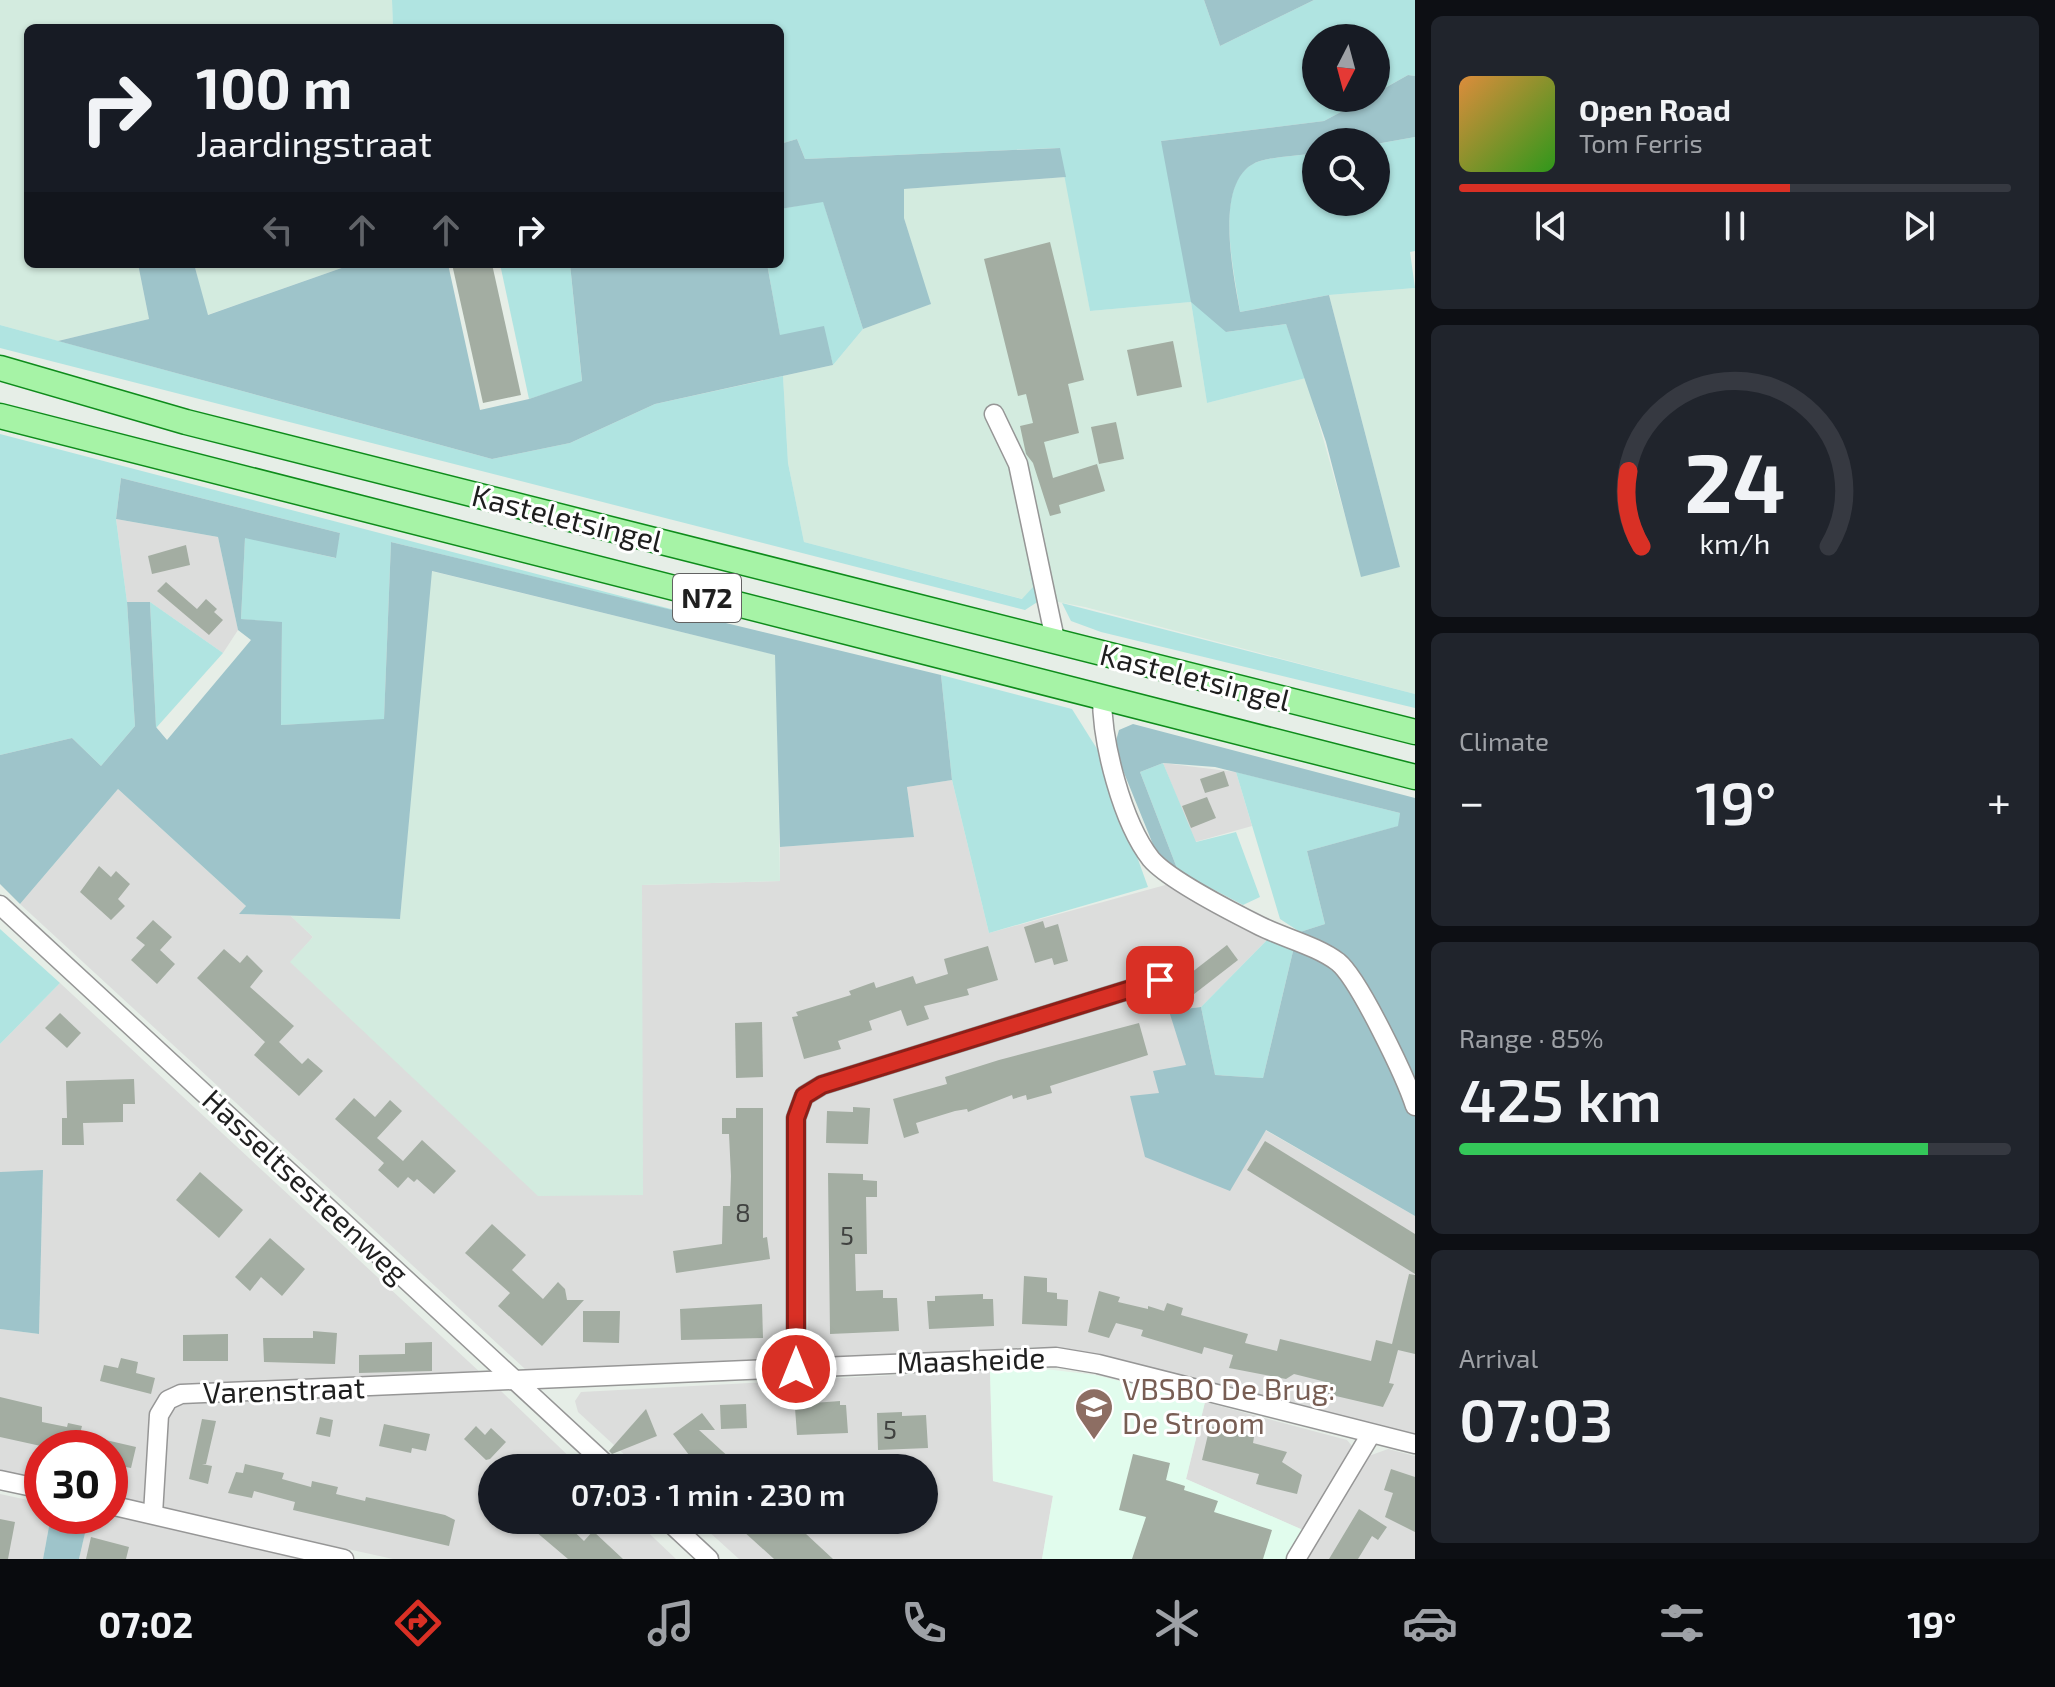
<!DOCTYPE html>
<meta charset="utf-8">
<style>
:root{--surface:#171b24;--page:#20242c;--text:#f1f3f6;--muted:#9ea1a6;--line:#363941;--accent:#d93025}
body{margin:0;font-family:"Exo 2",sans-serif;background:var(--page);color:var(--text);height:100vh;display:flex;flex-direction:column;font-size:30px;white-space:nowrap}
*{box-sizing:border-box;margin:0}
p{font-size:26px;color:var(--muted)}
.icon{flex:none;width:44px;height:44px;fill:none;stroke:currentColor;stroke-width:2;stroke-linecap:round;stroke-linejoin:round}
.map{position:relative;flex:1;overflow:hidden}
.side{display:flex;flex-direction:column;gap:16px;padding:16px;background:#0d0f14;width:640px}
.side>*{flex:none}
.top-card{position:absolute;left:24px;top:24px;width:760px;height:244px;border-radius:12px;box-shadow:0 2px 6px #0004;background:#171b24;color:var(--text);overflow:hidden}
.needle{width:52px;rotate:186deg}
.tools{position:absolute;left:1302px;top:24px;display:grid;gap:16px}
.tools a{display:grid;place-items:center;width:88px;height:88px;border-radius:50%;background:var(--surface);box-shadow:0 2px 6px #0004;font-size:40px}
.speed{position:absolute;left:24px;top:1430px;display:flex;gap:16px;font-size:40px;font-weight:700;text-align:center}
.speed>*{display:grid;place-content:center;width:104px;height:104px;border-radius:50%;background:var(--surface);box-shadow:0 2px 6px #0004;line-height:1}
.speed .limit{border:12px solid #d22;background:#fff;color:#111}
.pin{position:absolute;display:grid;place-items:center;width:68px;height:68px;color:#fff;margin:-34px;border-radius:16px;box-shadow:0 4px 12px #0006}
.me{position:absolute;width:88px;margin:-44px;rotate:0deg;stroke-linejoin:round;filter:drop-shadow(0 0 6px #0008)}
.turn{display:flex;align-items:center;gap:28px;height:168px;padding:0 40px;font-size:36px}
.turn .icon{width:104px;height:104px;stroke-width:2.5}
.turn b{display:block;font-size:56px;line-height:68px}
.lanes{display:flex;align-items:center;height:76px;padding:0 40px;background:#0003;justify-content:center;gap:40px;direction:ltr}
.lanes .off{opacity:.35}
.big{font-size:60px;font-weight:600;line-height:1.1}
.side .tile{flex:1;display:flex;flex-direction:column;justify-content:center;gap:12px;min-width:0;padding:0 28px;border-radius:12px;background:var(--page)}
.side .dial{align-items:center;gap:0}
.dial svg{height:208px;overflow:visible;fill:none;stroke:var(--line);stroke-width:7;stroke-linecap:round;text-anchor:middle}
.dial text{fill:var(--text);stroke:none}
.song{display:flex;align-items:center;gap:24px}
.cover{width:96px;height:96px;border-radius:12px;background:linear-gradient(135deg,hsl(30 70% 55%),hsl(110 70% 35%))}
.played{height:8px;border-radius:4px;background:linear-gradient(90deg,var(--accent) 60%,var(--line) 60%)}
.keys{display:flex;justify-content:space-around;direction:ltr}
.heat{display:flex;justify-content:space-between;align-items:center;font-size:44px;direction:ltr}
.charge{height:12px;border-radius:6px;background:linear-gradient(90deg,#34c759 85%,var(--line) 0)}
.trip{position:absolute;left:478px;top:1454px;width:460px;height:80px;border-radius:40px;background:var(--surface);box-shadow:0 2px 6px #0004;font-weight:600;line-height:80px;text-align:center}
.menu{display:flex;height:128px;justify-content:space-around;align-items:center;background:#090b0e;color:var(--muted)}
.menu .icon{width:56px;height:56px}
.menu .current{color:var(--accent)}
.menu b{font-size:36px;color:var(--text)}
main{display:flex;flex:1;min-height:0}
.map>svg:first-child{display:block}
.residential{fill:#dcdddc}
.education{fill:#e1fced}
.farmland{fill:#d3ebdf}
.grass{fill:#b0e4e1}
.forest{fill:#9ec4ca}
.building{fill:#a3ada2}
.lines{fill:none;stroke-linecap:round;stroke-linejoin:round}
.minor-casing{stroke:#969696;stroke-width:21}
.major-casing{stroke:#0e8b1b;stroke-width:27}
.minor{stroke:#fff;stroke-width:18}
.major{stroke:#a6f3a6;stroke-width:24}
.route-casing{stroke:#8d1f18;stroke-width:20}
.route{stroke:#d93025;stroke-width:14}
.labels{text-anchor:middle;stroke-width:6;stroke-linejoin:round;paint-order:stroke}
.number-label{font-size:26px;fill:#404240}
.shield{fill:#fff;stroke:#626262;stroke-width:2}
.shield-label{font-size:28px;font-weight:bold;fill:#1f1f1f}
.street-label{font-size:30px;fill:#1f1f1f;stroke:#fff}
.education-label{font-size:30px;fill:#785e54;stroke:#fff;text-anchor:start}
</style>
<main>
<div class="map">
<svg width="1415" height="1559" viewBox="0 0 1415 1559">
<rect width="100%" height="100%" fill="#e6eee7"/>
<g class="residential">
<polygon points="116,519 218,537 238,630 223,653 150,602 127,602"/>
<polygon points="1163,763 1236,772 1252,826 1195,842"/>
<polygon points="952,780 989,933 1169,884 1268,939 1201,1007 1170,1011 1265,1130 1415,1216 1415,1434 1077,1351 1033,1347 827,1359 818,1357 808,1347 805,1119 812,1101 820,1095 1177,983 1166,969 820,1077 801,1088 788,1115 788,1346 779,1358 536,1372 525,1369 20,904 118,789 246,906 240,914 291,916 313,937 291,962 642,1195 642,885 780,881 780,847 914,837 907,787"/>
<polygon points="60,983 482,1374 184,1387 165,1391 151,1417 146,1504 110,1496 110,1448 42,1448 42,1481 0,1471 0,1329 39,1334 43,1171 0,1172 0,1044"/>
<polygon points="990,1370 993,1481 1053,1495 1042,1559 739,1559 696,1520 924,1520 924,1468 639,1468 578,1412 575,1401 581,1392"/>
<polygon points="501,1391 581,1468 492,1468 492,1520 635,1520 676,1559 393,1559 161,1508 165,1425 169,1411 177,1403 190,1400"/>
<polygon points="1205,1402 1347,1440 1352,1446 1303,1530 1186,1479"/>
<polygon points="1388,1449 1415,1456 1415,1559 1303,1559 1366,1457"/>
<polygon points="0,1494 42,1503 42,1516 51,1516 43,1559 0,1559"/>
<polygon points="110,1515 165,1527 305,1559 79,1559 89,1516"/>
</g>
<polygon class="education" points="1037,1368 1095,1375 1205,1402 1186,1479 1303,1530 1286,1559 1042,1559 1053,1496 993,1481 990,1370"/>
<g class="farmland">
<polygon points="0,0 392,0 393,28 28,28 28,264 138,264 149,319 58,341 0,325"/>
<polygon points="1066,177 1090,311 1191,302 1207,403 1306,378 1362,576 1400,567 1329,295 1415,288 1415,694 1085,607 1042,599 1033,587 1023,599 804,542 788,463 783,376 833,365 863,329 930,304 904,218 903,189"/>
<polygon points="194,264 353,264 207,315"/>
<polygon points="431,571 776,655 780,881 642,885 643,1195 538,1196 290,962 313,937 291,916 400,919"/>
</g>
<g class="grass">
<polygon points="392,0 1204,0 1220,46 1314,0 1415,0 1415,76 1408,75 1376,93 1376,38 1316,38 1316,98 1367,98 1324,121 1161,141 1226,332 1286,324 1306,378 1207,403 1191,302 1090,311 1059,148 805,159 797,139 780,144 780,28 393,28"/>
<path d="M1415 137V251L1410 252 1415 288 1329 295 1240 312C1235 275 1210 176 1260 161 1277 156 1298 156 1316 153V202H1376V144Z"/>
<polygon points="823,201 863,329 833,365 823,327 780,336 767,264 780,264 780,209"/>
<polygon points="500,264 570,264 582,382 529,399"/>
<polygon points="0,325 492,459 570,443 655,404 783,376 788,463 804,542 1022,599 1033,587 1029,568 1038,568 1042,599 1025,610 0,348"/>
<polygon points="0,434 736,626 391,542 384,720 281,725 282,623 241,619 245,537 335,558 340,533 121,478 116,519 127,602 135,726 101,766 72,738 0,755"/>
<polygon points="150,602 223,653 156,728"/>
<polygon points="1062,603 1415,694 1415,708 1101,632 1071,621"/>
<polygon points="941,675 1072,709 1099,752 1148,887 989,933 952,780"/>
<polygon points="1163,763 1196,842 1236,832 1260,897 1243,905 1178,871 1140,772"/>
<polygon points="1236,772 1400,813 1399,826 1307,851 1325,924 1300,932 1280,919"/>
<polygon points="0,929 60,983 0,1044"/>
<polygon points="1268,939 1294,947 1263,1078 1215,1075 1201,1007"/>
</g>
<g class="forest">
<polygon points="1204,0 1314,0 1220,46"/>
<path d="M1408 75 1415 76V137L1376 144 1316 142V153C1298 156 1277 156 1260 161 1211 176 1234 276 1240 312L1329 295 1400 567 1361 577 1326 442 1286 324 1226 332 1191 302 1161 141 1324 121 1367 98H1376V93Z"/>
<polygon points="797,139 805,159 1060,148 1066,177 904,189 904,218 931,304 863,329 823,202 780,209 780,144"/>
<polygon points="138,264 194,264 208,315 353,264 448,264 480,410 529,399 582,381 570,264 767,264 780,335 824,326 833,365 655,404 570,443 492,459 58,341 149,319"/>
<polygon points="121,478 340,533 336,558 245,538 241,619 282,622 281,725 384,719 391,542 941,675 952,780 907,787 914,837 780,847 775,655 432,571 400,919 239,914 246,906 118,789 20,904 0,884 0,755 72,738 101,766 135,726 127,602 150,602 156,727 167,740 251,640 238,630 218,537 116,519"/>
<polygon points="1133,724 1415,798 1415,1216 1266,1130 1230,1191 1145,1157 1130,1096 1159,1093 1153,1071 1186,1065 1169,1011 1201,1007 1215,1075 1263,1078 1294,947 1300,932 1325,924 1307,851 1398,826 1400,813 1215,767 1163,763 1140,772 1178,871 1275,925 1169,884 1118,758 1115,744 1119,730"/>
<polygon points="43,1170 39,1334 0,1329 0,1172"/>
<polygon points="51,1516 89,1516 79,1559 43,1559"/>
</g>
<g class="building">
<polygon points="1050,242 1084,380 1068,384 1079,433 1044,442 1053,478 1097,464 1105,491 1059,505 1061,513 1050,516 1033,463 1026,454 1020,426 1033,423 1026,394 1018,396 984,259"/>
<polygon points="452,264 492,264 521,395 483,403"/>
<polygon points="1173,341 1182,387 1137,396 1127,350"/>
<polygon points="1116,422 1124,459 1099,464 1091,427"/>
<polygon points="186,545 190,565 152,574 148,556"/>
<polygon points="166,582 197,609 206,599 217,609 214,612 223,620 209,635 157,591"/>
<polygon points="1224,771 1229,786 1205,793 1200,779"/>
<polygon points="1207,797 1216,818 1191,828 1182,806"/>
<polygon points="99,866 111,877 116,871 130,884 118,899 125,906 111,920 80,892"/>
<polygon points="153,920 172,937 160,950 175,964 157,984 131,960 145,945 136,938"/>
<polygon points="1043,921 1045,928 1058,924 1068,961 1054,965 1052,958 1035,963 1024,927"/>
<polygon points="1227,945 1238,960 1189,998 1178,983"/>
<polygon points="988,946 998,980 967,989 969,995 924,1006 929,1019 907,1026 901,1010 869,1021 872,1030 838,1041 841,1049 804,1059 792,1017 798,1016 796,1012 851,995 849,991 874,982 876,988 913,976 916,984 948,974 944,959"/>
<polygon points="224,949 240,963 247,955 263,971 250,987 294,1026 279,1042 302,1064 308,1058 323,1071 299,1096 254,1055 265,1042 197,978"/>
<polygon points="60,1013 81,1033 67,1048 45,1028"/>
<polygon points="762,1022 763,1077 736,1078 735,1023"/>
<polygon points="1139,1023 1148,1055 1050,1086 1052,1093 1027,1100 1026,1095 1013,1099 1012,1095 968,1112 967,1109 955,1111 916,1123 919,1133 904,1138 893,1099 947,1084 945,1077 999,1060"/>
<polygon points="134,1079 135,1104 123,1104 123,1122 83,1123 84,1145 62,1145 62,1118 67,1118 66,1081"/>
<polygon points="354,1098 375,1117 390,1100 402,1111 377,1138 403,1161 422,1140 456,1171 434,1194 417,1179 414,1182 408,1177 398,1188 378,1170 384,1163 335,1119"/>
<polygon points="853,1107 870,1108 868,1144 826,1143 827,1111 853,1112"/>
<polygon points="736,1108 763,1108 763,1238 767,1237 770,1259 676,1273 673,1251 722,1244 723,1206 730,1206 731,1176 729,1134 722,1134 722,1118 736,1118"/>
<polygon points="1265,1141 1415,1234 1415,1274 1247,1170"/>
<polygon points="200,1172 243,1210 219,1238 176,1200"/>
<polygon points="828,1173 863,1174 863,1180 877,1181 877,1197 866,1197 867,1254 855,1254 856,1291 883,1290 883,1298 897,1298 899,1331 830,1334"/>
<polygon points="492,1224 526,1255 512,1270 543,1299 558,1282 565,1289 567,1300 584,1300 542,1346 498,1306 510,1293 465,1253"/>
<polygon points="270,1238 305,1269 282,1296 261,1277 250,1291 235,1277"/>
<polygon points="1409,1274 1415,1275 1415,1354 1398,1350 1389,1383 1394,1384 1383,1407 1323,1393 1326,1382 1294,1374 1286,1379 1229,1368 1233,1355 1204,1347 1202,1354 1141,1336 1143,1330 1116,1323 1109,1338 1088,1332 1099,1291 1120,1297 1118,1302 1148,1309 1148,1306 1164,1311 1167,1303 1183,1308 1181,1315 1248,1334 1245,1343 1277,1351 1280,1339 1371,1361 1376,1340 1392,1344"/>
<polygon points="1024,1276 1047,1278 1047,1292 1057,1293 1057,1299 1068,1300 1067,1326 1022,1324"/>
<polygon points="983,1294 983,1299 993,1299 994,1326 929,1329 927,1301 935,1301 935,1296"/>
<polygon points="762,1304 763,1338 681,1340 680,1309"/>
<polygon points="583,1311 620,1311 619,1343 583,1342"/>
<polygon points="313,1331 337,1333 335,1364 264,1362 263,1338 313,1338"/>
<polygon points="228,1334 228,1361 183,1361 183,1335"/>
<polygon points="432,1342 432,1371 359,1373 359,1355 405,1354 405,1343"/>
<polygon points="121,1358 138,1362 136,1373 155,1378 151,1394 100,1381 104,1365 118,1368"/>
<polygon points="0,1397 42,1407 42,1422 67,1427 68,1423 82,1426 80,1434 136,1447 131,1468 110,1464 110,1448 50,1448 0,1437"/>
<polygon points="840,1401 840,1405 846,1405 848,1433 797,1435 795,1408 800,1407 800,1404"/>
<polygon points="746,1404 747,1428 721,1429 720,1405"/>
<polygon points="646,1409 657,1436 612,1454 609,1451"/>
<polygon points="902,1412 902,1416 926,1415 928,1448 878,1450 877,1413"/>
<polygon points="702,1413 715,1430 699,1430 732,1460 725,1468 699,1468 673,1434"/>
<polygon points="320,1417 333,1420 330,1437 316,1434"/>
<polygon points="202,1419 216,1421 206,1464 202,1464 212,1466 208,1484 189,1479"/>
<polygon points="384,1424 430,1434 426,1451 412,1448 411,1453 379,1446"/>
<polygon points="476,1426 485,1435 491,1428 506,1442 490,1459 486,1460 464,1439"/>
<polygon points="1210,1426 1254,1437 1253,1443 1287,1452 1282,1462 1302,1475 1297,1494 1256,1484 1259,1474 1202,1460"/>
<polygon points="1133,1454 1170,1463 1166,1480 1185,1486 1184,1490 1218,1501 1214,1512 1272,1530 1263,1559 1132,1559 1146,1517 1119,1510"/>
<polygon points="245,1464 284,1473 282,1479 311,1487 312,1481 338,1487 336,1494 365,1501 366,1497 445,1515 455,1520 449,1546 293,1510 295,1502 254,1491 252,1498 228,1493 236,1472 243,1473"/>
<polygon points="1391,1469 1415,1477 1415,1532 1385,1517 1393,1493 1384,1490"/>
<polygon points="1359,1509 1387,1527 1378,1540 1372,1536 1358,1559 1329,1559"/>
<polygon points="0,1519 15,1522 8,1559 0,1559"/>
<polygon points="522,1520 562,1520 584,1541 593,1531 623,1559 568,1559"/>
<polygon points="731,1520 791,1520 833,1559 774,1559"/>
<polygon points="91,1537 129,1547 126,1559 86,1559"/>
</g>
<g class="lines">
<g class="minor-casing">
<g id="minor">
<polyline points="994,414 1018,464 1056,644"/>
<path d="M1102 697C1102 743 1122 822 1151 859 1168 879 1234 913 1260 926 1284 938 1317 946 1338 962 1359 979 1406 1078 1415 1106"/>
<polyline points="0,905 610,1468"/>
<polyline points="796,1369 796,1118 804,1096 822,1085 1160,980"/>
<polyline points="0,1480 42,1489"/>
<polyline points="110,1505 344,1559"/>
<polyline points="153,1514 159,1415 168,1400 181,1394 1056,1357 1098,1364 1415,1444"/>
<polyline points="667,1520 709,1559"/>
<polyline points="1296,1559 1371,1434"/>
</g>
</g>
<g class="major-casing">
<g id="major">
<polyline points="0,368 186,422 1415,732"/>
<polyline points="0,416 1415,777"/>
</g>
</g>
<use href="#minor" class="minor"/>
<use href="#major" class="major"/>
</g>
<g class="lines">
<g class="route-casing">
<polyline id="route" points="796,1369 796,1118 804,1096 822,1085 1160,980"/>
</g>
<use href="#route" class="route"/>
</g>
<defs>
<g id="school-pin" transform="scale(2)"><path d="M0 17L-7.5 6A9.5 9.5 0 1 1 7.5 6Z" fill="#8d6e63" stroke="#fff"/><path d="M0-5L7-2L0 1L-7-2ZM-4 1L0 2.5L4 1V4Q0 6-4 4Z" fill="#fff"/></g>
</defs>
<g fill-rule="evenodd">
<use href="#school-pin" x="1094" y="1407"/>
</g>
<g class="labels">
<g class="number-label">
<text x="743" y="1222">8</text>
<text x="847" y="1245">5</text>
<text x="890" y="1439">5</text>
</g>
<rect class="shield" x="673" y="574" width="68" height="48" rx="6"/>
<g class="shield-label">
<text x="707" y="608">N72</text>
</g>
<g class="street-label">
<text transform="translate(567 519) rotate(14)" y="10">Kasteletsingel</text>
<text transform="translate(1195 678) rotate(14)" y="10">Kasteletsingel</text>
<text transform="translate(305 1187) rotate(43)" y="10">Hasseltsesteenweg</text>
<text transform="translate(971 1361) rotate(-2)" y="10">Maasheide</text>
<text transform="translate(284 1391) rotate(-2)" y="10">Varenstraat</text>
</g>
<g class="education-label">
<text x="1122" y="1400">VBSBO De Brug:<tspan x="1122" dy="34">De Stroom</tspan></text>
</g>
</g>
</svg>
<div class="tools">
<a><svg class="needle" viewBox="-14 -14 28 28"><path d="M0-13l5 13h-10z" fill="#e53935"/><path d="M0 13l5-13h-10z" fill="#9ea1a6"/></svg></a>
<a><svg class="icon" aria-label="search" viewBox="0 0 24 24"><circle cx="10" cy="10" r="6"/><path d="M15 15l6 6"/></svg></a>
</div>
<div class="speed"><div class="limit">30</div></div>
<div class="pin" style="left:1160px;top:980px;background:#d93025"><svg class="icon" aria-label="arrive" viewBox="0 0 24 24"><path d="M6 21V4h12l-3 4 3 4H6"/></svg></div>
<svg class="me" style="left:796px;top:1369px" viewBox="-20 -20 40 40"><circle r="17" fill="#d93025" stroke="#fff" stroke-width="3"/><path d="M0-11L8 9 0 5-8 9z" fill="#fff"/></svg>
<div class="trip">07:03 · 1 min · 230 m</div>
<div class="top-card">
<div class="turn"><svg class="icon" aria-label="right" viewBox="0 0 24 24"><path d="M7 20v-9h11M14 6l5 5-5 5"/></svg><div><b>100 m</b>Jaardingstraat</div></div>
<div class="lanes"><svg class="icon off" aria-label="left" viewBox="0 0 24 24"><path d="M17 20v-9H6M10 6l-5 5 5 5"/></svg><svg class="icon off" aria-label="ahead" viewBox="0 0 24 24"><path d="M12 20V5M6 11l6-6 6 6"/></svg><svg class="icon off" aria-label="ahead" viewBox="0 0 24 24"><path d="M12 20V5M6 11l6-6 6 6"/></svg><svg class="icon" aria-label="right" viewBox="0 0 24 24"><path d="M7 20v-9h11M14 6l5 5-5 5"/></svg></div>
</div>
</div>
<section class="side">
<div class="tile">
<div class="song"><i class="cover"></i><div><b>Open Road</b><p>Tom Ferris</p></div></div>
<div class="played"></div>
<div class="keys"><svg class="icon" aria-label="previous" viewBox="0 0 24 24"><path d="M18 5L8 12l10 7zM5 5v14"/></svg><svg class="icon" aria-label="pause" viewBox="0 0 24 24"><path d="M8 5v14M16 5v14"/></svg><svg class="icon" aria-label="next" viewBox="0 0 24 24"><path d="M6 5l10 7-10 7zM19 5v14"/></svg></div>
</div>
<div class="tile dial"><svg viewBox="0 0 100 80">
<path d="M14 69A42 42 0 1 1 86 69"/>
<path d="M14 69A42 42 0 0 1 9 40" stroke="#d93025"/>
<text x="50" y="56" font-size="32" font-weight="700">24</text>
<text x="50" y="72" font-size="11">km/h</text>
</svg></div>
<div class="tile"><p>Climate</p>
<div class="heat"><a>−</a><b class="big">19°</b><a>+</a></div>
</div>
<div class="tile"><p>Range · 85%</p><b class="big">425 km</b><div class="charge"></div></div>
<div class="tile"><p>Arrival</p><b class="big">07:03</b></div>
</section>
</main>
<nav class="menu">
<b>07:02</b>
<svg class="icon current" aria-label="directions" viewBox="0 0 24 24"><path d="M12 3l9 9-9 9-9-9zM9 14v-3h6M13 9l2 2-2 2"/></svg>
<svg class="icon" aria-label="music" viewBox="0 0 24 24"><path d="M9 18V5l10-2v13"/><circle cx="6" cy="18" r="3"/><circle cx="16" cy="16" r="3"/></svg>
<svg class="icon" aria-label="phone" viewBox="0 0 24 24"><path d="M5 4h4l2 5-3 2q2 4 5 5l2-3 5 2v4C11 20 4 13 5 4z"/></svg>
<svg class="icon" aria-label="climate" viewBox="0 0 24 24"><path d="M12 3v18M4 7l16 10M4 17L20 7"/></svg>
<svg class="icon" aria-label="car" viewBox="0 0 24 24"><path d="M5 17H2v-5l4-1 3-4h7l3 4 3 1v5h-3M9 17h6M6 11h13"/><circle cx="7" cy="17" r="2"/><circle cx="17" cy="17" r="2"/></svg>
<svg class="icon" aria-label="filters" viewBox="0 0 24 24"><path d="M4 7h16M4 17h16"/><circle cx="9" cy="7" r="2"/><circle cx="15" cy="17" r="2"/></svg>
<b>19°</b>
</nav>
